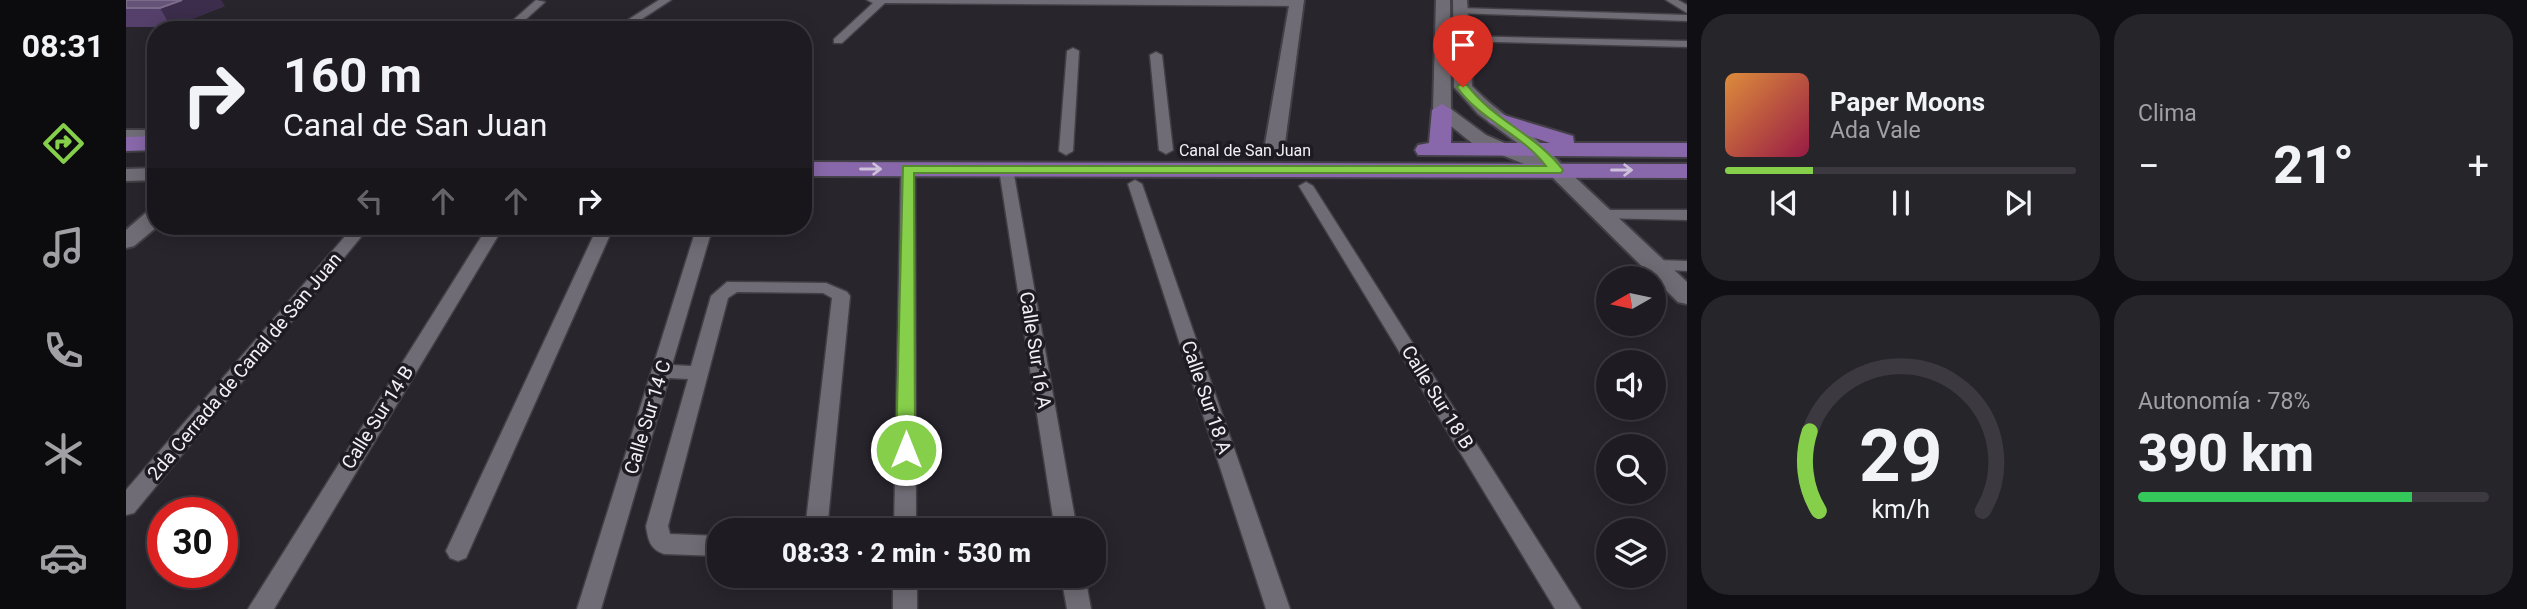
<!DOCTYPE html>
<html lang="es">
<meta charset="utf-8">
<style>
:root{--surface:#1e1c22;--page:#26252a;--text:#f1f3f6;--muted:#a1a1a5;--line:#3c3a40;--accent:#86cf4b}
body{margin:0;font-family:Roboto,sans-serif;background:var(--page);color:var(--text);height:100vh;display:flex;flex-direction:column;font-size:26px;white-space:nowrap}
*{box-sizing:border-box;margin:0}
p{font-size:23px;color:var(--muted)}
.icon{flex:none;width:38px;height:38px;fill:none;stroke:currentColor;stroke-width:2;stroke-linecap:round;stroke-linejoin:round}
.map{position:relative;flex:1;overflow:hidden}
.panel{display:flex;flex-direction:column;gap:14px;padding:14px;background:#100f13;width:840px}
.panel>*{flex:none}
.banner{position:absolute;left:21px;top:21px;width:665px;height:214px;border-radius:28px;box-shadow:0 4px 18px #0003,0 0 0 2px var(--line);background:#1e1c22;color:var(--text);overflow:hidden}
.needle{width:46px;rotate:261deg}
.fabs{position:absolute;left:1470px;top:266px;display:grid;gap:14px}
.fabs a{display:grid;place-items:center;width:70px;height:70px;border-radius:50%;background:var(--surface);box-shadow:0 4px 18px #0003,0 0 0 2px var(--line);font-size:35px}
.speed{position:absolute;left:21px;top:497px;display:flex;gap:14px;font-size:35px;font-weight:700;text-align:center}
.speed>*{display:grid;place-content:center;width:91px;height:91px;border-radius:50%;background:var(--surface);box-shadow:0 4px 18px #0003,0 0 0 2px var(--line);line-height:1}
.speed .limit{border:10px solid #d22;background:#fff;color:#111}
.pin{position:absolute;display:grid;place-items:center;width:60px;height:60px;color:#fff;margin:-72px -30px;border-radius:50% 50% 50% 0;rotate:-45deg;box-shadow:0 0 7px #0007}
.pin .icon{rotate:45deg}
.me{position:absolute;width:77px;margin:-38px;rotate:0deg;stroke-linejoin:round;filter:drop-shadow(0 0 5px #0008)}
.turn{display:flex;align-items:center;gap:24px;height:147px;padding:0 21px;font-size:32px}
.turn .icon{width:91px;height:91px;stroke-width:2.5}
.turn b{display:block;font-size:49px;line-height:60px}
.lanes{display:flex;align-items:center;height:66px;padding:0 21px;background:#0003;justify-content:center;gap:35px;direction:ltr}
.lanes .off{opacity:.35}
.big{font-size:52px;font-weight:800;line-height:1.1}
.panel .tile{flex:1;display:flex;flex-direction:column;justify-content:center;gap:10px;min-width:0;padding:0 24px;border-radius:28px;background:var(--page)}
.panel .dial{align-items:center;gap:0}
.dial svg{height:182px;overflow:visible;fill:none;stroke:var(--line);stroke-width:7;stroke-linecap:round;text-anchor:middle}
.dial text{fill:var(--text);stroke:none}
.song{display:flex;align-items:center;gap:21px}
.cover{width:84px;height:84px;border-radius:10px;background:linear-gradient(135deg,hsl(30 70% 55%),hsl(340 70% 35%))}
.played{height:7px;border-radius:4px;background:linear-gradient(90deg,var(--accent) 25%,var(--line) 25%)}
.keys{display:flex;justify-content:space-around;direction:ltr}
.heat{display:flex;justify-content:space-between;align-items:center;font-size:38px;direction:ltr}
.charge{height:10px;border-radius:5px;background:linear-gradient(90deg,#34c759 78%,var(--line) 0)}
.panel .tiles{flex:1;display:grid;gap:14px;grid-template-columns:repeat(2,1fr)}
.trip{position:absolute;left:581px;top:518px;width:399px;height:70px;border-radius:28px;background:var(--surface);box-shadow:0 4px 18px #0003,0 0 0 2px var(--line);font-weight:800;line-height:70px;text-align:center}
main{display:flex;flex:1;min-height:0}
.dock{display:flex;flex-direction:column;width:126px;justify-content:space-around;align-items:center;background:#0c0b0e;color:var(--muted)}
.dock .icon{width:49px;height:49px}
.dock .on{color:var(--accent)}
.dock b{font-size:32px;color:var(--text)}
.map>svg:first-child{display:block}
.lines{fill:none;stroke-linecap:round;stroke-linejoin:round}
.street-casing{stroke:#424046;stroke-width:3}
.secondary-casing{stroke:#424046;stroke-width:4}
.primary-casing{stroke:#424046;stroke-width:4}
.street{fill:#706c75;fill-rule:evenodd}
.secondary{fill:#706c75;fill-rule:evenodd}
.primary{fill:#8868aa;fill-rule:evenodd}
.wall{fill:#54406a}
.shaded-wall{fill:#3b2d4b}
.building{fill:#655378;stroke:#7b6c8c;stroke-width:2}
.oneway{stroke:#cdc0db}
.route{fill:#86cf4b;stroke:#578731;stroke-width:2}
.labels{text-anchor:middle;stroke-width:7;stroke-linejoin:round;paint-order:stroke}
.far-street-label{font-size:16px;fill:#f2f0f5;stroke:#1f1b23}
.street-label{font-size:19px;fill:#f2f0f5;stroke:#1f1b23}
</style>
<main>
<nav class="dock">
<b>08:31</b>
<svg class="icon on" aria-label="directions" viewBox="0 0 24 24"><path d="M12 3l9 9-9 9-9-9zM9 14v-3h6M13 9l2 2-2 2"/></svg>
<svg class="icon" aria-label="music" viewBox="0 0 24 24"><path d="M9 18V5l10-2v13"/><circle cx="6" cy="18" r="3"/><circle cx="16" cy="16" r="3"/></svg>
<svg class="icon" aria-label="phone" viewBox="0 0 24 24"><path d="M5 4h4l2 5-3 2q2 4 5 5l2-3 5 2v4C11 20 4 13 5 4z"/></svg>
<svg class="icon" aria-label="climate" viewBox="0 0 24 24"><path d="M12 3v18M4 7l16 10M4 17L20 7"/></svg>
<svg class="icon" aria-label="car" viewBox="0 0 24 24"><path d="M5 17H2v-5l4-1 3-4h7l3 4 3 1v5h-3M9 17h6M6 11h13"/><circle cx="7" cy="17" r="2"/><circle cx="17" cy="17" r="2"/></svg>
</nav>
<div class="map">
<svg width="1561" height="609" viewBox="0 0 1561 609">
<rect width="100%" height="100%" fill="#28252d"/>
<g class="lines">
<g class="street-casing">
<g id="street">
<polygon points="410,0 419,2 388,30 376,30"/>
<polygon points="533,0 545,0 499,30 486,30"/>
<polygon points="741,0 1170,0 1175,3 1170,6 759,3 716,43 708,43 708,39 747,3"/>
<polygon points="1540,0 1552,0 1561,5 1561,13"/>
<polygon points="1334,8 1561,15 1561,21 1330,13 1329,11"/>
<polygon points="1335,36 1561,41 1561,47 1331,41 1331,37"/>
<polygon points="947,48 953,51 947,151 940,155 933,151 941,51"/>
<polygon points="1030,52 1036,55 1047,150 1040,154 1033,150 1024,55"/>
<polygon points="782,165 789,169 790,530 768,530 775,169"/>
<polygon points="880,165 887,169 951,530 929,530 873,169"/>
<polygon points="1009,180 1016,184 1164,609 1140,609 1002,184"/>
<polygon points="1180,182 1187,186 1455,609 1429,609 1173,186"/>
<polygon points="1478,210 1561,210 1561,220 1473,218 1470,215"/>
<polygon points="228,226 244,226 8,513 0,515 0,490"/>
<polygon points="362,226 378,226 148,609 122,609"/>
<polygon points="472,226 488,226 340,558 332,561 324,558 320,551"/>
<path d="M571 226H587L546 365 565 366 585 296 601 282 700 283 721 292 724 296 701 530H679L706 298 697 293 611 292 602 298 542 526 544 534 593 536V556L538 554C524 549 522 540 520 526L562 379 543 378 475 609H451Z"/>
<polygon points="1530,260 1561,261 1561,271 1524,269 1522,265 1524,261"/>
<rect x="767" y="576" width="24" height="33"/>
<polygon points="935,576 959,576 965,609 941,609"/>
</g>
</g>
<g class="secondary-casing">
<g id="secondary">
<polygon points="1164,0 1178,0 1158,150 1148,156 1138,150"/>
<path d="M1310 0H1324L1325 109 1360 135 1409 156 1352 114 1328 87 1327 0H1341L1346 86C1374 116 1411 134 1437 166L1561 282V304L1552 302 1423 174 1346 143 1310 114 1307 110Z"/>
<rect x="0" y="130" width="30" height="12"/>
<polygon points="30,168 30,180 0,181 0,169"/>
<polygon points="30,210 32,226 8,246 0,248 0,230 22,211"/>
</g>
</g>
<g class="primary-casing">
<g id="primary">
<polygon points="1316,104 1326,110 1325,143 1424,143 1364,123 1361,119 1364,115 1371,113 1447,136 1448,143 1561,143 1561,157 1292,155 1289,150 1292,145 1303,143 1306,110"/>
<polygon points="30,136 30,150 0,151 0,137"/>
<polygon points="677,162 1561,164 1561,178 677,176"/>
</g>
</g>
<use href="#street" class="street"/>
<use href="#secondary" class="secondary"/>
<use href="#primary" class="primary"/>
</g>
<polygon class="wall" points="0,0 99,6 45,27 0,27"/>
<polygon class="shaded-wall" points="56,0 95,0 99,6 45,27 34,8"/>
<polygon class="building" points="0,0 56,0 34,8 0,8"/>
<defs><path id="oneway-shaft" d="M-6 0H5M1.5-3L5.5 0L1.5 3" fill="none" stroke-width="1.6" stroke-linecap="round" stroke-linejoin="round" transform="scale(1.75)"/></defs>
<g class="oneway">
<use href="#oneway-shaft" transform="translate(745 169)"/>
<use href="#oneway-shaft" transform="translate(1496 170)"/>
</g>
<path class="route" d="M1333 85H1341C1367 120 1411 135 1437 170L1435 173H788L789 450 786 455H773L770 450 777 166H1420C1396 134 1354 120 1331 87Z"/>
<g class="labels">
<g class="far-street-label">
<text x="1119" y="156">Canal de San Juan</text>
</g>
<g class="street-label">
<text transform="translate(910 350) rotate(81)" y="7">Calle Sur 16 A</text>
<text transform="translate(118 366) rotate(-50)" y="7">2da Cerrada de Canal de San Juan</text>
<text transform="translate(1081 397) rotate(71)" y="7">Calle Sur 18 A</text>
<text transform="translate(1312 397) rotate(58)" y="7">Calle Sur 18 B</text>
<text transform="translate(251 417) rotate(-58)" y="7">Calle Sur 14 B</text>
<text transform="translate(521 417) rotate(-73)" y="7">Calle Sur 14 C</text>
</g>
</g>
</svg>
<div class="fabs">
<a><svg class="needle" viewBox="-14 -14 28 28"><path d="M0-13l5 13h-10z" fill="#e53935"/><path d="M0 13l5-13h-10z" fill="#a1a1a5"/></svg></a>
<a><svg class="icon" aria-label="sound" viewBox="0 0 24 24"><path d="M4 9h4l5-4v14l-5-4H4zM17 9q2 3 0 6"/></svg></a>
<a><svg class="icon" aria-label="search" viewBox="0 0 24 24"><circle cx="10" cy="10" r="6"/><path d="M15 15l6 6"/></svg></a>
<a><svg class="icon" aria-label="layers" viewBox="0 0 24 24"><path d="M12 4l9 5-9 5-9-5zM3 14l9 5 9-5"/></svg></a>
</div>
<div class="speed"><div class="limit">30</div></div>
<div class="pin" style="left:1337px;top:87px;background:#d93025"><svg class="icon" aria-label="arrive" viewBox="0 0 24 24"><path d="M6 21V4h12l-3 4 3 4H6"/></svg></div>
<svg class="me" style="left:780px;top:450px" viewBox="-20 -20 40 40"><circle r="17" fill="#86cf4b" stroke="#fff" stroke-width="3"/><path d="M0-11L8 9 0 5-8 9z" fill="#fff"/></svg>
<div class="trip">08:33 · 2 min · 530 m</div>
<div class="banner">
<div class="turn"><svg class="icon" aria-label="right" viewBox="0 0 24 24"><path d="M7 20v-9h11M14 6l5 5-5 5"/></svg><div><b>160 m</b>Canal de San Juan</div></div>
<div class="lanes"><svg class="icon off" aria-label="left" viewBox="0 0 24 24"><path d="M17 20v-9H6M10 6l-5 5 5 5"/></svg><svg class="icon off" aria-label="ahead" viewBox="0 0 24 24"><path d="M12 20V5M6 11l6-6 6 6"/></svg><svg class="icon off" aria-label="ahead" viewBox="0 0 24 24"><path d="M12 20V5M6 11l6-6 6 6"/></svg><svg class="icon" aria-label="right" viewBox="0 0 24 24"><path d="M7 20v-9h11M14 6l5 5-5 5"/></svg></div>
</div>
</div>
<section class="panel">
<div class="tiles">
<div class="tile">
<div class="song"><i class="cover"></i><div><b>Paper Moons</b><p>Ada Vale</p></div></div>
<div class="played"></div>
<div class="keys"><svg class="icon" aria-label="previous" viewBox="0 0 24 24"><path d="M18 5L8 12l10 7zM5 5v14"/></svg><svg class="icon" aria-label="pause" viewBox="0 0 24 24"><path d="M8 5v14M16 5v14"/></svg><svg class="icon" aria-label="next" viewBox="0 0 24 24"><path d="M6 5l10 7-10 7zM19 5v14"/></svg></div>
</div>
<div class="tile"><p>Clima</p>
<div class="heat"><a>−</a><b class="big">21°</b><a>+</a></div>
</div>
<div class="tile dial"><svg viewBox="0 0 100 80">
<path d="M14 69A42 42 0 1 1 86 69"/>
<path d="M14 69A42 42 0 0 1 10 34" stroke="#86cf4b"/>
<text x="50" y="56" font-size="32" font-weight="700">29</text>
<text x="50" y="72" font-size="11">km/h</text>
</svg></div>
<div class="tile"><p>Autonomía · 78%</p><b class="big">390 km</b><div class="charge"></div></div>
</div>
</section>
</main>
